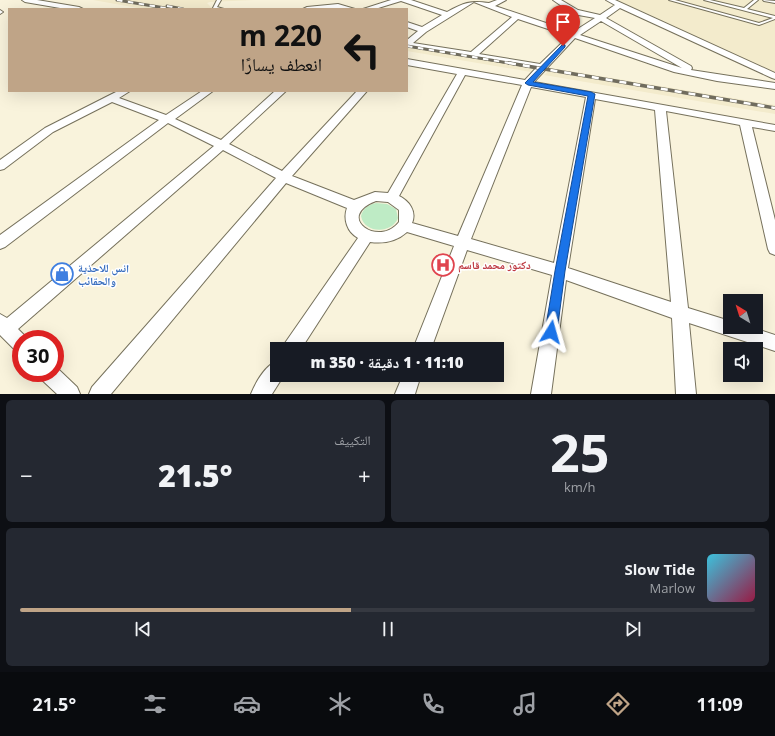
<!DOCTYPE html>
<html lang="ar">
<meta charset="utf-8">
<style>
:root{--surface:#171b24;--page:#242831;--text:#f1f3f6;--muted:#9ea1a6;--line:#363941;--accent:#bfa487}
body{margin:0;font-family:"Open Sans","Noto Naskh Arabic",sans-serif;background:var(--page);color:var(--text);direction:rtl;height:100vh;display:flex;flex-direction:column;font-size:15px;white-space:nowrap}
*{box-sizing:border-box;margin:0}
p{font-size:13px;color:var(--muted)}
.icon{flex:none;width:22px;height:22px;fill:none;stroke:currentColor;stroke-width:2;stroke-linecap:round;stroke-linejoin:round}
.map{position:relative;height:394px;overflow:hidden;direction:ltr}
.panel{display:flex;flex-direction:column;gap:6px;padding:6px;background:#0d0f14;flex:1}
.panel>*{flex:none}
.banner{position:absolute;left:8px;top:8px;width:400px;height:84px;border-radius:0px;box-shadow:0 4px 16px #0002;direction:rtl;background:#bfa487;color:#111;overflow:hidden}
.needle{width:26px;rotate:322deg}
.fabs{position:absolute;left:723px;top:294px;display:grid;gap:8px}
.fabs a{display:grid;place-items:center;width:40px;height:40px;border-radius:0px;background:var(--surface);box-shadow:0 4px 16px #0002;font-size:20px}
.speed{position:absolute;left:12px;top:330px;display:flex;gap:8px;font-size:20px;font-weight:700;text-align:center}
.speed>*{display:grid;place-content:center;width:52px;height:52px;border-radius:50%;background:var(--surface);box-shadow:0 4px 16px #0002;line-height:1}
.speed .limit{border:6px solid #d22;background:#fff;color:#111}
.pin{position:absolute;display:grid;place-items:center;width:34px;height:34px;color:#fff;margin:-41px -17px;border-radius:50% 50% 50% 0;rotate:-45deg;box-shadow:0 0 4px #0007}
.pin .icon{rotate:45deg}
.me{position:absolute;width:44px;margin:-22px;rotate:8deg;stroke-linejoin:round;filter:drop-shadow(0 0 3px #0008)}
.turn{display:flex;align-items:center;gap:14px;height:84px;padding:0 20px;font-size:18px}
.turn .icon{width:52px;height:52px;stroke-width:2.5}
.turn b{display:block;font-size:28px;line-height:34px}
.big{font-size:30px;font-weight:800;line-height:1.1}
.panel .widget{flex:1;display:flex;flex-direction:column;justify-content:center;gap:6px;min-width:0;padding:0 14px;border-radius:6px;background:var(--page)}
.panel .dial{align-items:center;gap:0}
.dial b{font-size:52px;line-height:1}
.song{display:flex;align-items:center;gap:12px}
.cover{width:48px;height:48px;border-radius:6px;background:linear-gradient(135deg,hsl(190 70% 55%),hsl(340 70% 35%))}
.played{height:4px;border-radius:2px;background:linear-gradient(90deg,var(--accent) 45%,var(--line) 45%)}
.keys{display:flex;justify-content:space-around;direction:ltr}
.heat{display:flex;justify-content:space-between;align-items:center;font-size:22px;direction:ltr}
.panel .tiles{flex:1;display:grid;gap:6px;grid-template-columns:1fr 1fr}
.widget:last-child{grid-column:span 2}
.trip{position:absolute;left:270px;top:342px;width:234px;height:40px;border-radius:0px;background:var(--surface);box-shadow:0 4px 16px #0002;font-weight:800;line-height:40px;text-align:center;direction:rtl}
.tab-bar{display:flex;height:64px;justify-content:space-around;align-items:center;background:#090b0e;color:var(--muted)}
.tab-bar .icon{width:28px;height:28px}
.tab-bar .on{color:var(--accent)}
.tab-bar b{font-size:18px;color:var(--text)}
.map>svg:first-child{display:block}
.built{fill:#f3ebcc}
.green{fill:#beebc5}
.lines{fill:none;stroke-linecap:round;stroke-linejoin:round}
.lane-casing{stroke:#76715c;stroke-width:2}
.street-casing{stroke:#76715c;stroke-width:2}
.lane{fill:#fff;fill-rule:evenodd}
.street{fill:#fff;fill-rule:evenodd}
.rail-far1-casing{stroke:#706c5e;stroke-width:3}
.rail-casing{stroke:#706c5e;stroke-width:3.5}
.rail-far1{stroke:#fff;stroke-width:2;stroke-dasharray:5.5;stroke-linecap:butt}
.rail{stroke:#fff;stroke-width:2.5;stroke-dasharray:7;stroke-linecap:butt}
.route{fill:#1a73e8;stroke:#114b97}
.labels{text-anchor:middle;stroke-width:3;stroke-linejoin:round;paint-order:stroke}
.health-label{font-size:11px;font-weight:bold;fill:#be3a42;stroke:#fff;text-anchor:start}
.shop-label{font-size:11px;font-weight:bold;fill:#366cbe;stroke:#fff;text-anchor:start}
</style>
<div class="map">
<svg width="775" height="394" viewBox="0 0 775 394">
<rect width="100%" height="100%" fill="#f9f3dc"/>
<g class="built">
<polygon points="93,0 254,0 210,2 207,3 211,7 218,9 144,9"/>
<polygon points="614,0 775,0 775,74"/>
<polygon points="407,44 536,66 531,72 407,51"/>
<polygon points="551,68 775,105 775,114 544,75"/>
</g>
<path class="green" d="M376 203 387 204 396 209 398 218C392 234 364 234 361 216 363 208 368 205 376 203Z"/>
<g class="lines">
<g class="lane-casing">
<g id="lane">
<polygon points="217,0 221,0 217,7 224,9 215,9 213,8"/>
<polygon points="669,0 675,0 759,23 773,18 704,0 710,0 744,8 754,0 758,0 747,9 775,16 775,19 759,25"/>
<polygon points="763,0 775,1 775,3 764,1"/>
<polygon points="0,10 3,12 0,14"/>
</g>
</g>
<g class="street-casing">
<g id="street">
<polygon points="22,0 37,0 79,7 83,9 66,9 25,2"/>
<path d="M391 0H411L447 12C463 3 470 0 489 3L497 0H506L495 6 573 32 595 18 573 14 553 0H561L578 10 600 15 615 5 606 0H615L775 73V79L772 78 620 8 606 18 691 66 692 68 691 70 775 83V89L717 81 674 72 575 38 534 82 775 125V131L752 127 775 220V255L770 253 768 249 740 125 666 111 688 308 730 321V327H750L775 335V351L689 323 696 394H676L672 318 566 280 551 394H531L552 275 467 250 431 349H413L454 246 407 232C397 241 384 244 370 242L301 349H282L285 343 358 238C347 232 343 219 347 208L286 183 111 394H89L92 387 276 178 223 150 18 329 28 339H21V352L15 350 0 335V314L7 318 214 146 168 123 5 247 0 249V235L159 120 112 102 53 132 4 169 0 170V160L45 128 108 96 118 91H130L119 98 166 115 202 91H213L175 119 221 140 275 91H286L229 144 282 171 357 91H367L292 176 354 200 375 192 388 193 457 74 407 65V59L525 80 536 68 407 46V40L418 31 407 27V22L422 27 442 15 401 1 375 9H363ZM474 2 512 17 471 52 413 43 426 32ZM518 19 569 36 540 64 479 54ZM601 21 682 68 580 35ZM465 75 522 85 458 236 412 223C417 211 409 201 399 196ZM531 87 586 97 554 263 471 239ZM595 99 655 110 671 302 568 268ZM376 201 388 202 399 210V222C379 248 334 217 376 201Z"/>
<polygon points="338,4 355,9 303,9 307,7"/>
<path d="M277 361V375H284L272 394H251C256 382 265 366 277 361Z"/>
<polygon points="55,366 77,387 80,394 57,394 42,380 40,373 55,373"/>
<polygon points="403,375 421,375 415,394 395,394"/>
</g>
</g>
<use href="#lane" class="lane"/>
<use href="#street" class="street"/>
<g class="rail-far1-casing">
<g id="rail-far1">
<polyline points="117,0 171,9"/>
<polyline points="167,6 183,9"/>
<polyline points="407,46 515,64"/>
</g>
</g>
<g class="rail-casing">
<polyline id="rail" points="509,63 775,108"/>
</g>
<use href="#rail-far1" class="rail-far1"/>
<use href="#rail" class="rail"/>
</g>
<polygon class="route" points="563,44 565,45 565,47 533,82 591,92 595,94 565,271 557,332 555,336 551,338 546,336 545,332 555,271 588,96 528,85 525,83"/>
<defs>
<g id="hospital-ring" transform="scale(1.15)"><circle r="9.5" fill="#fff" stroke="#e0444e" stroke-width="1.5"/><path d="M-5-5h3v3.5h4V-5h3V5h-3V1.5h-4V5h-3Z" fill="#e0444e"/></g>
<g id="shop-ring" transform="scale(1.15)"><circle r="9.5" fill="#fff" stroke="#3f7fe0" stroke-width="1.5"/><path d="M-5-2.5h2.3a2.7 3.5 0 0 1 5.4 0H5L5.5 6h-11ZM-1.5-2.5h3a1.5 2.3 0 0 0-3 0Z" fill="#3f7fe0"/></g>
</defs>
<g fill-rule="evenodd">
<use href="#hospital-ring" x="443" y="265"/>
<use href="#shop-ring" x="62" y="274"/>
</g>
<g class="labels">
<g class="health-label">
<text x="458" y="269">دكتور محمد قاسم</text>
</g>
<g class="shop-label">
<text x="78" y="272">انس للاحذية<tspan x="78" dy="13">والحقائب</tspan></text>
</g>
</g>
</svg>
<div class="fabs">
<a><svg class="needle" viewBox="-14 -14 28 28"><path d="M0-13l5 13h-10z" fill="#e53935"/><path d="M0 13l5-13h-10z" fill="#9ea1a6"/></svg></a>
<a><svg class="icon" aria-label="sound" viewBox="0 0 24 24"><path d="M4 9h4l5-4v14l-5-4H4zM17 9q2 3 0 6"/></svg></a>
</div>
<div class="speed"><div class="limit">30</div></div>
<div class="pin" style="left:563px;top:46px;background:#d93025"><svg class="icon" aria-label="arrive" viewBox="0 0 24 24"><path d="M6 21V4h12l-3 4 3 4H6"/></svg></div>
<svg class="me" style="left:551px;top:332px" viewBox="-20 -20 40 40"><path d="M0-17L14 15 0 8-14 15z" fill="#1a73e8" stroke="#fff" stroke-width="4"/></svg>
<div class="trip">11:10 · 1 دقيقة · 350 m</div>
<div class="banner">
<div class="turn"><svg class="icon" aria-label="left" viewBox="0 0 24 24"><path d="M17 20v-9H6M10 6l-5 5 5 5"/></svg><div><b>220 m</b>انعطف يسارًا</div></div>
</div>
</div>
<section class="panel">
<div class="tiles">
<div class="widget dial"><b>25</b><p>km/h</p></div>
<div class="widget"><p>التكييف</p>
<div class="heat"><a>−</a><b class="big">21.5°</b><a>+</a></div>
</div>
<div class="widget">
<div class="song"><i class="cover"></i><div><b>Slow Tide</b><p>Marlow</p></div></div>
<div class="played"></div>
<div class="keys"><svg class="icon" aria-label="previous" viewBox="0 0 24 24"><path d="M18 5L8 12l10 7zM5 5v14"/></svg><svg class="icon" aria-label="pause" viewBox="0 0 24 24"><path d="M8 5v14M16 5v14"/></svg><svg class="icon" aria-label="next" viewBox="0 0 24 24"><path d="M6 5l10 7-10 7zM19 5v14"/></svg></div>
</div>
</div>
</section>
<nav class="tab-bar">
<b>11:09</b>
<svg class="icon on" aria-label="directions" viewBox="0 0 24 24"><path d="M12 3l9 9-9 9-9-9zM9 14v-3h6M13 9l2 2-2 2"/></svg>
<svg class="icon" aria-label="music" viewBox="0 0 24 24"><path d="M9 18V5l10-2v13"/><circle cx="6" cy="18" r="3"/><circle cx="16" cy="16" r="3"/></svg>
<svg class="icon" aria-label="phone" viewBox="0 0 24 24"><path d="M5 4h4l2 5-3 2q2 4 5 5l2-3 5 2v4C11 20 4 13 5 4z"/></svg>
<svg class="icon" aria-label="climate" viewBox="0 0 24 24"><path d="M12 3v18M4 7l16 10M4 17L20 7"/></svg>
<svg class="icon" aria-label="car" viewBox="0 0 24 24"><path d="M5 17H2v-5l4-1 3-4h7l3 4 3 1v5h-3M9 17h6M6 11h13"/><circle cx="7" cy="17" r="2"/><circle cx="17" cy="17" r="2"/></svg>
<svg class="icon" aria-label="filters" viewBox="0 0 24 24"><path d="M4 7h16M4 17h16"/><circle cx="9" cy="7" r="2"/><circle cx="15" cy="17" r="2"/></svg>
<b>21.5°</b>
</nav>
